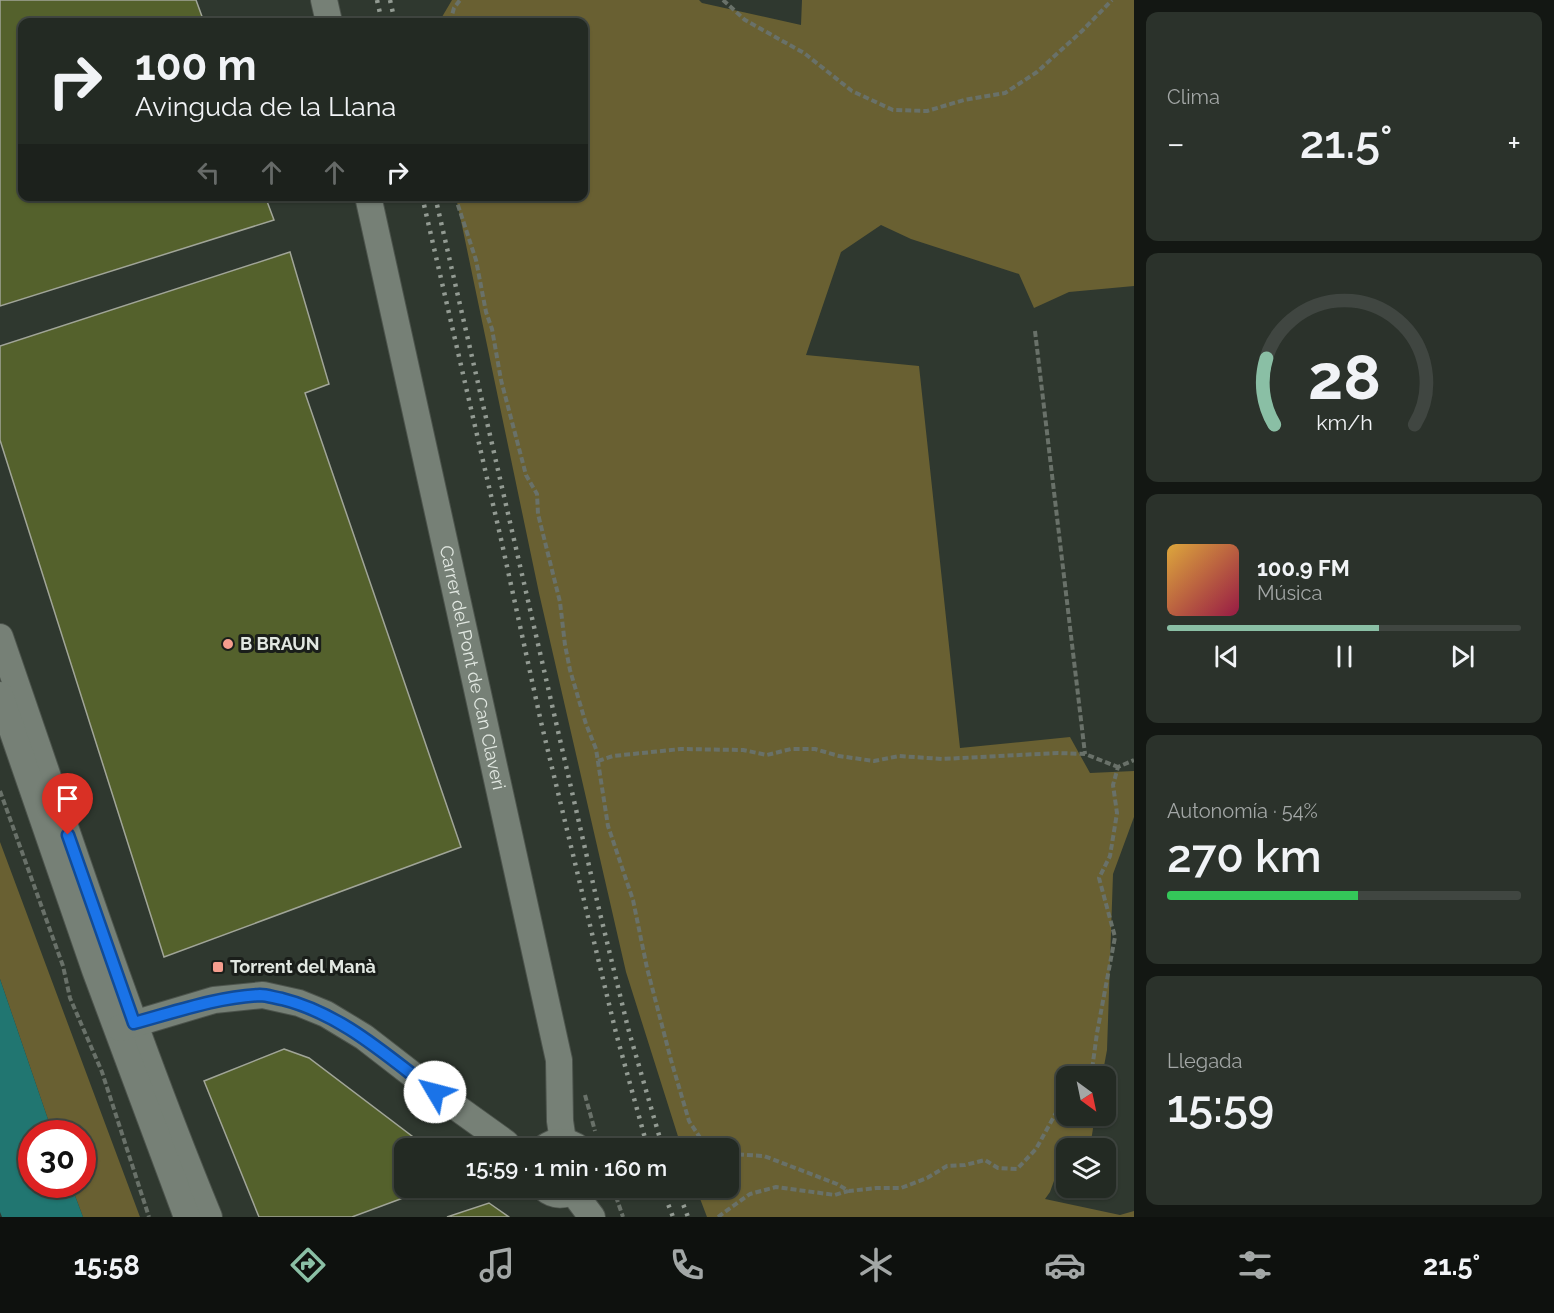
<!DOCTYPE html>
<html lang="es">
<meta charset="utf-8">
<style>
:root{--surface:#232a23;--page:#2b322b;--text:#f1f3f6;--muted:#a3a7a6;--line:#404641;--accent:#8abfa5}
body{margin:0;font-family:Raleway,sans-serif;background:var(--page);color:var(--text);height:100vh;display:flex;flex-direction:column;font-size:22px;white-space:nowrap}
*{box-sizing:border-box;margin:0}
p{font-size:20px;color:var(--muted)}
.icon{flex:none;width:33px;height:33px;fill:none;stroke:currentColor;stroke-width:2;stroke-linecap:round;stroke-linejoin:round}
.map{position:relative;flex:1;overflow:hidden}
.details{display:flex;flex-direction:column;gap:12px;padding:12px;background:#131713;width:420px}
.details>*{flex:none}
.guide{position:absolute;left:18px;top:18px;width:570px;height:183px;border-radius:12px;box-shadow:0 2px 4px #0004,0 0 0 2px var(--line);background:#232a23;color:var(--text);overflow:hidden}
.needle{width:39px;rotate:147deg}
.tools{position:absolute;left:1056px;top:1066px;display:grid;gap:12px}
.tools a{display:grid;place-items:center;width:60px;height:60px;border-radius:12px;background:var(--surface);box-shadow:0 2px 4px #0004,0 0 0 2px var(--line);font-size:30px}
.speed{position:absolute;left:18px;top:1120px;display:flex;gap:12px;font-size:30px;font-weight:700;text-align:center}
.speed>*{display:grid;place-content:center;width:78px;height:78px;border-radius:50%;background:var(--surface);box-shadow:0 2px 4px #0004,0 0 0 2px var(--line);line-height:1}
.speed .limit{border:9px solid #d22;background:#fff;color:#111}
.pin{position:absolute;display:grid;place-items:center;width:51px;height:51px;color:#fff;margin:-62px -26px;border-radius:50% 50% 50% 0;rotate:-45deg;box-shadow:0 0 6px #0007}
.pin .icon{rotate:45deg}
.me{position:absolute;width:66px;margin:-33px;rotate:307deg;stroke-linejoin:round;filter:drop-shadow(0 0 4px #0008)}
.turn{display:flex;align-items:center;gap:21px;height:126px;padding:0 18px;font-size:27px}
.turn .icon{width:78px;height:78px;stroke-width:2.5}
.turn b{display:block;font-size:42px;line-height:51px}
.lanes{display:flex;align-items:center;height:57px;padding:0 18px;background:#0003;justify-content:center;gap:30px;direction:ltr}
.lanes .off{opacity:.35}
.big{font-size:45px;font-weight:600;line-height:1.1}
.details .card{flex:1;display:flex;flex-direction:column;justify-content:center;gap:9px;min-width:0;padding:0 21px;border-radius:12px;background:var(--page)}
.details .dial{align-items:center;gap:0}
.dial svg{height:156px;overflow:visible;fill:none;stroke:var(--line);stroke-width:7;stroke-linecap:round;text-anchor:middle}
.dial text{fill:var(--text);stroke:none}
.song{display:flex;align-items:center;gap:18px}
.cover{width:72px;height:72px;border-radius:9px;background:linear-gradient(135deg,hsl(40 70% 55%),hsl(340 70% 35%))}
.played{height:6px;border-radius:3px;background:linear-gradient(90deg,var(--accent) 60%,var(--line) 60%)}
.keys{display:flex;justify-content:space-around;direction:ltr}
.heat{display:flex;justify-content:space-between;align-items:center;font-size:33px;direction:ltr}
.charge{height:9px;border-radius:4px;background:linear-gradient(90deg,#34c759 54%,var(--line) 0)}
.trip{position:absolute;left:394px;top:1138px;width:345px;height:60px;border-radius:12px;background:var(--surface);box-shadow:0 2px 4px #0004,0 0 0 2px var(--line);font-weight:600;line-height:60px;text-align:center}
.dock{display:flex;height:96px;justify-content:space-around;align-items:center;background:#0e110e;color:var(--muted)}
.dock .icon{width:42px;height:42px}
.dock .on{color:var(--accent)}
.dock b{font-size:27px;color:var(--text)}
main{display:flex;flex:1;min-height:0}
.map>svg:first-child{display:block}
.green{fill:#696032}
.water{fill:#217671}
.building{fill:#54612c;stroke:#a1a598;stroke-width:1.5}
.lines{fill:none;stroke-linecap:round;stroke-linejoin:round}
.street-casing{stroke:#4c534c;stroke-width:28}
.path{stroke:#697169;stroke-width:4;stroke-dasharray:6 3;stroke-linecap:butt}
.street{stroke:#768076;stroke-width:26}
.rail{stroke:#939b93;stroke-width:4.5;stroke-dasharray:3 6;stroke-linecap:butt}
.route-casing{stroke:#114b97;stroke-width:15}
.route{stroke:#1a73e8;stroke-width:10}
.poi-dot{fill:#f59d8e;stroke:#1a1e1a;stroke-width:2}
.labels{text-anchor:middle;stroke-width:6;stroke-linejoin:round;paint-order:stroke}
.poi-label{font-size:18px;font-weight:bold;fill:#e2e8e2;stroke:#1a1e1a;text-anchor:start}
.street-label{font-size:18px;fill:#e2e8e2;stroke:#1a1e1a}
</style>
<main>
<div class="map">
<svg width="1134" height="1217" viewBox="0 0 1134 1217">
<rect width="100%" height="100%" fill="#2f382f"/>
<g class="green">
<polygon points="452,0 699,0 702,3 801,25 802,0 1134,0 1134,286 1069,292 1034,308 1019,274 911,239 881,225 841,252 806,355 919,366 960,748 1070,737 1090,773 1134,771 1134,817 1113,874 1107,1050 1102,1077 1066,1077 1066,1116 1095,1116 1091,1141 1069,1139 1050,1192 1045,1199 1120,1215 1134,1211 1134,1217 707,1217 696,1188 729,1188 729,1149 682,1149 626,972 539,593 456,197 584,196 584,22 439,22"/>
<polygon points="0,842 140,1217 83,1217 71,1185 82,1185 82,1134 53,1134 0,979"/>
</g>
<polygon class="water" points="0,979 53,1134 32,1134 32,1185 71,1185 83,1217 2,1217 0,1212"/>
<g class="building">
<polygon points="0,0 196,0 204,22 22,22 22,196 265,196 274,220 0,306"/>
<polygon points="290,252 329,384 305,393 461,847 164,957 0,440 0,346"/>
<polygon points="284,1049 309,1058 429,1149 405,1149 405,1188 430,1188 352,1217 259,1217 204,1081"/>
<polygon points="489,1203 509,1217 447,1217"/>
</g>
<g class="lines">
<g class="street-casing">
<g id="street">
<polyline points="324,0 329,22"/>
<path id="s1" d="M368 196 559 1060 560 1121 563 1141"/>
<path d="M0 637C67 831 131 1027 209 1217"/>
<polyline points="0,695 95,970 187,1217"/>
<polyline points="120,1028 214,1000 263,995 299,1003 326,1014 364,1037 435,1092 506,1143 509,1149"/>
<path d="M543 1149C555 1139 569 1140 580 1149"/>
<path d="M544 1188C555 1198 568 1195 580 1188"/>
<polyline points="573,1192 592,1217"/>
</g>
</g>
<g class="path">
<polyline points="723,0 745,20 804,53 852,91 893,110 927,111 964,100 1005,93 1037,72 1082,31 1112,0"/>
<polyline points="450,22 454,8 460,0"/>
<polyline points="455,196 476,260 486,312 492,329 501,380 526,475 537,494 538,514 560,602 565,645 570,670 586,724 596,749 608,826 633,900 647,968 671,1060 689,1121 705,1145 715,1149"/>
<polyline points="1035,331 1085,754"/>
<polyline points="598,761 613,756 681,749 743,750 767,755 791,749 815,749 839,756 874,761 899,756 942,759 1058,753 1085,754 1118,767"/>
<polyline points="0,791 63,966 70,998 102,1072 149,1217"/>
<polyline points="1091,1077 1097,1033 1115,937 1099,878 1110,856 1117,813 1113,785 1118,767 1134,760"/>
<polyline points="585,1095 595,1131"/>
<polyline points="729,1154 764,1156 837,1184 849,1191 876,1188 901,1188 927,1178 947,1166 965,1165 985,1160 998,1168 1017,1169 1036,1149 1057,1111 1066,1107"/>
<polyline points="613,1188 623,1217"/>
<polyline points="718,1217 750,1194 776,1187 835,1195 848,1191"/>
</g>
<use href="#street" class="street"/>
<g class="rail">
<polyline points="377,0 382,22"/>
<polyline points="390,0 395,22"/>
<polyline points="422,196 501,539 541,722 616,1033 648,1149"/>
<polyline points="435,196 598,905 628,1028 663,1149"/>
<polyline points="662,1188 673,1217"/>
<polyline points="677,1188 688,1217"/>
</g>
</g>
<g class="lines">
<g class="route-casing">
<path id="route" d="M68 835 134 1023C175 1012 217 997 260 995 267 995 275 998 282 999 342 1014 387 1056 435 1092"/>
</g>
<use href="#route" class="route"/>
</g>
<g class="poi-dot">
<circle cx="228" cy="644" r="6"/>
<rect x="212" y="961" width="12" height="12" rx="3"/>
</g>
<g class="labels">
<g class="poi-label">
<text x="240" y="650">B BRAUN</text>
<text x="230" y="973">Torrent del Manà</text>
</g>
<g class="street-label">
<text dy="6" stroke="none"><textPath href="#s1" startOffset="483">Carrer del Pont de Can Claveri</textPath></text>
</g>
</g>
</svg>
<div class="tools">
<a><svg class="needle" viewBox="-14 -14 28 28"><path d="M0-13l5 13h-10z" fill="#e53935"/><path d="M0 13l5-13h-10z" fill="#a3a7a6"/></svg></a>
<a><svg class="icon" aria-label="layers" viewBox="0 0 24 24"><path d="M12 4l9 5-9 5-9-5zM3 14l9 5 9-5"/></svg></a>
</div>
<div class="speed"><div class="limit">30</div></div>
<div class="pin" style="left:68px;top:835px;background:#d93025"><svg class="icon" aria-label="arrive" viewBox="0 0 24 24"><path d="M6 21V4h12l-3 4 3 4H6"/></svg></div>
<svg class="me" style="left:435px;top:1092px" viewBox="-20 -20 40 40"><circle r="19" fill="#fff"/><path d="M0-13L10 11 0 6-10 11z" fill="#1a73e8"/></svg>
<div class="trip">15:59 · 1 min · 160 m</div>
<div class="guide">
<div class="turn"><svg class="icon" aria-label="right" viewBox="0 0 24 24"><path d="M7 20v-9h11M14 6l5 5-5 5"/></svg><div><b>100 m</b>Avinguda de la Llana</div></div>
<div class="lanes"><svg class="icon off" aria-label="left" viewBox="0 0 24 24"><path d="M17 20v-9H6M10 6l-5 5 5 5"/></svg><svg class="icon off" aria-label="ahead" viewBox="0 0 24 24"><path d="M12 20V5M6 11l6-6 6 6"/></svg><svg class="icon off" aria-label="ahead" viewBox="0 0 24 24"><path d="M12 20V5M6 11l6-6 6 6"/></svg><svg class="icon" aria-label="right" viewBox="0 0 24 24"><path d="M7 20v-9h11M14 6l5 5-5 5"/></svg></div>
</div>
</div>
<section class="details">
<div class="card"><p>Clima</p>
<div class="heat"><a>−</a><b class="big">21.5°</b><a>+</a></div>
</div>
<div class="card dial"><svg viewBox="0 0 100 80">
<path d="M14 69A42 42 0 1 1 86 69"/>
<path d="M14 69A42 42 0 0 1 10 35" stroke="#8abfa5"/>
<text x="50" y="56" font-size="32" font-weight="700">28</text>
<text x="50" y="72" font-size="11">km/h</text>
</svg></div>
<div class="card">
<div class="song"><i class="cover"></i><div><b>100.9 FM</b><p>Música</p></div></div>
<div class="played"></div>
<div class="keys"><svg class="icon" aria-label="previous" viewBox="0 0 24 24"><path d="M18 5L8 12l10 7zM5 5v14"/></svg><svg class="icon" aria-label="pause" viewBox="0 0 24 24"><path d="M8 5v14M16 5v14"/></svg><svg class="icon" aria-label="next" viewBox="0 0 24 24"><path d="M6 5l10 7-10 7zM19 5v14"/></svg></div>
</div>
<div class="card"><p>Autonomía · 54%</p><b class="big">270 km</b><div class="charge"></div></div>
<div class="card"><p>Llegada</p><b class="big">15:59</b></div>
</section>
</main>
<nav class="dock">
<b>15:58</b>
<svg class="icon on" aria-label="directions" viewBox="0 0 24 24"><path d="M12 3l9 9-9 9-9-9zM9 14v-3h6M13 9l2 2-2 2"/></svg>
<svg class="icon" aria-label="music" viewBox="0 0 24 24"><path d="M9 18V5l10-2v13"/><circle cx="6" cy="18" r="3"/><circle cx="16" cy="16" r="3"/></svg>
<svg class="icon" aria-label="phone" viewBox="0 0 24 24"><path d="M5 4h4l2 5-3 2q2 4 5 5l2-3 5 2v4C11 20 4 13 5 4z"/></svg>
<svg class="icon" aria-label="climate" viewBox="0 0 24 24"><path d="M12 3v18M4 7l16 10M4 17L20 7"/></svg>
<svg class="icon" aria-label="car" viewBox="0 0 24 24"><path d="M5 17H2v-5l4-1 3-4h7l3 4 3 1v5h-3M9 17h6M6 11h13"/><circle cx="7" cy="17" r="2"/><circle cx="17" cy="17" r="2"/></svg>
<svg class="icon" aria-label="filters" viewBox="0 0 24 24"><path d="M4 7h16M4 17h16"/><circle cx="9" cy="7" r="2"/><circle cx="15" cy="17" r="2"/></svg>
<b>21.5°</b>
</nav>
